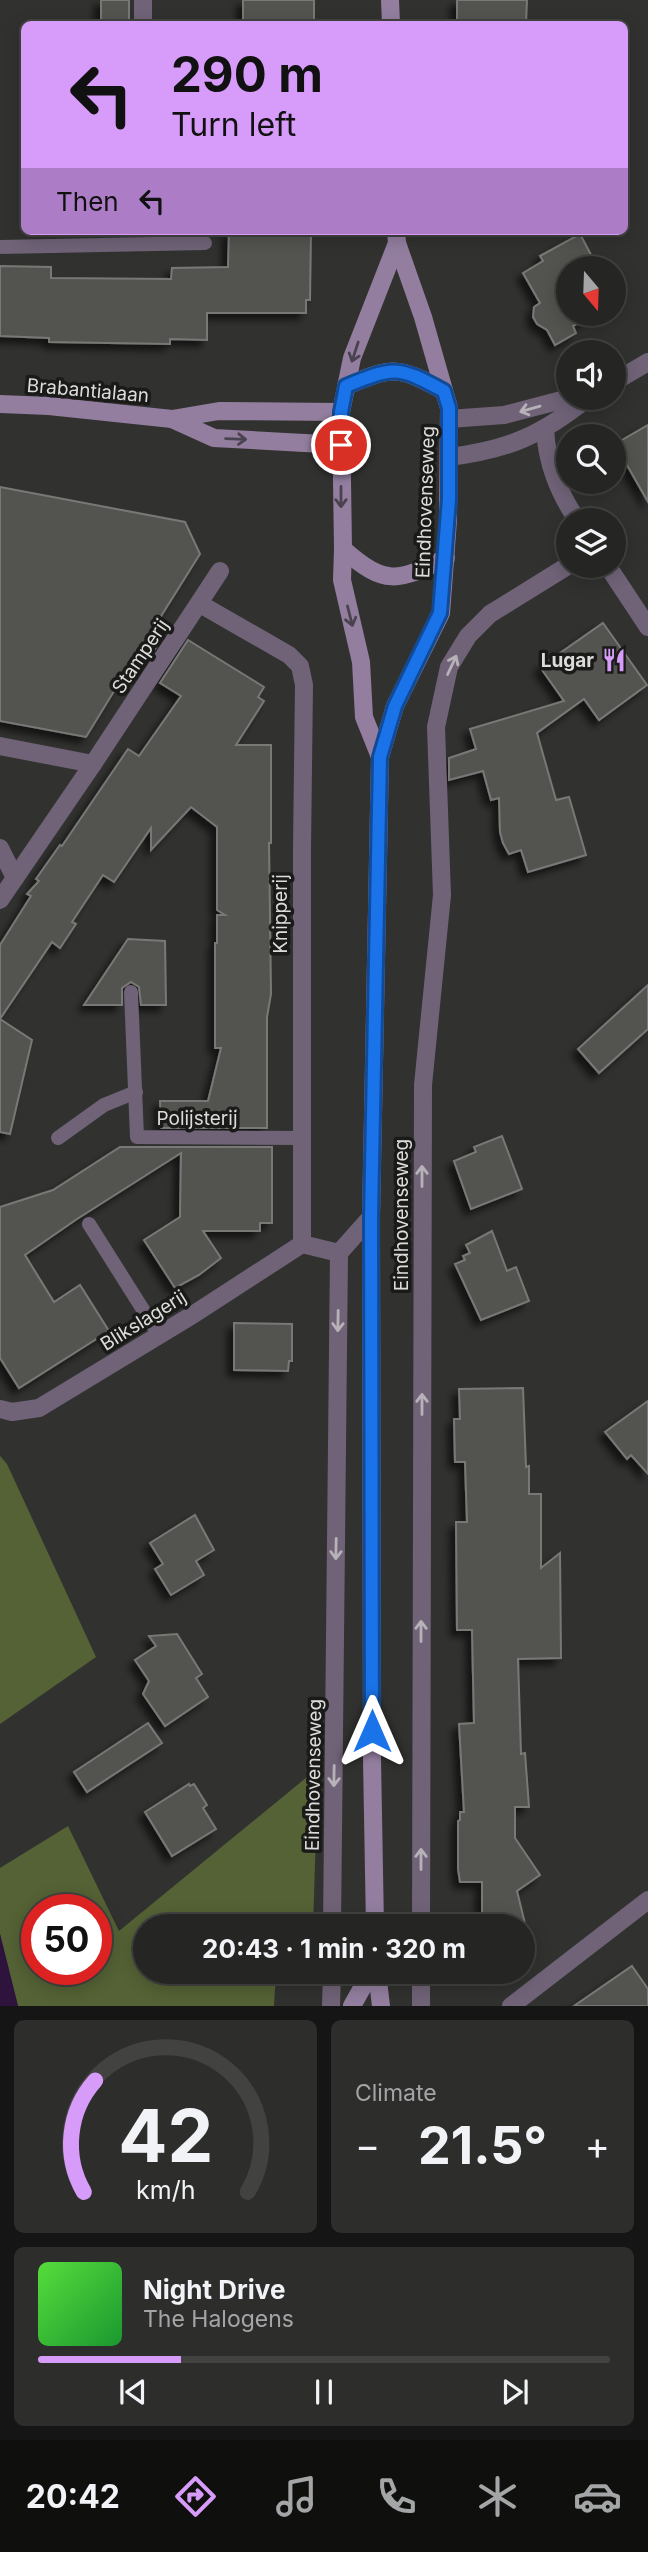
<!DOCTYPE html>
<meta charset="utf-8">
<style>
:root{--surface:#252624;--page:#2d2e2c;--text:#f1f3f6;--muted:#a3a5a6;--line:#424341;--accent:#d79bf9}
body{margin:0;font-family:Inter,sans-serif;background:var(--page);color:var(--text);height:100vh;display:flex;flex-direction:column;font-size:26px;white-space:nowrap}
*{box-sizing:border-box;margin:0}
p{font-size:23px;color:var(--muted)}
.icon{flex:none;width:38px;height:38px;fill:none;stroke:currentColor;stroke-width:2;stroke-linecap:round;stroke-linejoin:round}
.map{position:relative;height:2006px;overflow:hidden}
.sheet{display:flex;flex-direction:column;gap:14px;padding:14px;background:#141514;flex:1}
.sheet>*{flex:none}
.guide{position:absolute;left:21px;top:21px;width:607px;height:214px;border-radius:10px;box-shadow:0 4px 18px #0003,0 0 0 2px var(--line);background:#d79bf9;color:#111;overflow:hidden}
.needle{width:46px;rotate:161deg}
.controls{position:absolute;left:556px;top:256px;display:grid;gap:14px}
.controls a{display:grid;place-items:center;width:70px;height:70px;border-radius:50%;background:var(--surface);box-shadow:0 4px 18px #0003,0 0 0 2px var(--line);font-size:35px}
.speed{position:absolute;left:21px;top:1894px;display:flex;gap:14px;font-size:35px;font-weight:700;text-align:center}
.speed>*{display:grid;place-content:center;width:91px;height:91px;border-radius:50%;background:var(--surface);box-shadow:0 4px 18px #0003,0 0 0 2px var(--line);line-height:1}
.speed .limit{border:10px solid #d22;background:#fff;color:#111}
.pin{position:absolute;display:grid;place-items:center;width:60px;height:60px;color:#fff;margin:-30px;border:4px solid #fff;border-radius:50%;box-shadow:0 2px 7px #0007}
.me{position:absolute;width:77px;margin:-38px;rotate:0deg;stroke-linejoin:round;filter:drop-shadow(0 0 5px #0008)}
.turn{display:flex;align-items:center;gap:24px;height:147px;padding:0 35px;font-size:32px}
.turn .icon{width:91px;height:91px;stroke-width:2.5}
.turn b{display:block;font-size:49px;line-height:60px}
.then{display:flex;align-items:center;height:66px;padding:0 35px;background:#0003;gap:14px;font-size:26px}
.big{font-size:52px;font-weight:700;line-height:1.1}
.sheet .widget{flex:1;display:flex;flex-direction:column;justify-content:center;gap:10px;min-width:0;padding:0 24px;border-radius:10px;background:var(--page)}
.sheet .dial{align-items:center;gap:0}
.dial svg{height:182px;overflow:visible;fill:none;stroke:var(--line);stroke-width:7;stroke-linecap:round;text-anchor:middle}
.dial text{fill:var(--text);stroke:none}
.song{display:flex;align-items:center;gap:21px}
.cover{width:84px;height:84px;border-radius:10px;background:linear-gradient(135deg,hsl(110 70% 55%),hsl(130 70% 35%))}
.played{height:7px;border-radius:4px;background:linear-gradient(90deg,var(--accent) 25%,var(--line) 25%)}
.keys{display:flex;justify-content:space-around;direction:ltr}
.heat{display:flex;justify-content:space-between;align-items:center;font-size:38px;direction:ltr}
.sheet .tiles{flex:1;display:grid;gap:14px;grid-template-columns:1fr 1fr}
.widget:last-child{grid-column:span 2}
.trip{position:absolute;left:133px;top:1914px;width:402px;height:70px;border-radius:35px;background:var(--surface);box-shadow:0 4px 18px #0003,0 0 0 2px var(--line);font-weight:700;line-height:70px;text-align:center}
.tabs{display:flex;height:112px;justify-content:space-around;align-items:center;background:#0f0f0e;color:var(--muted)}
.tabs .icon{width:49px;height:49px}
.tabs .active{color:var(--accent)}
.tabs b{font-size:32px;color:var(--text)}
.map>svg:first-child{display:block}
.green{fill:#546235;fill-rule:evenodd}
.water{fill:#2e143c}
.building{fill:#525350;stroke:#787977;stroke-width:2;filter:url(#shadow)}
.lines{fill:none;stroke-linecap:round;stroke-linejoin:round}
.lane{stroke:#706378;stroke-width:14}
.street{stroke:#706378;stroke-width:18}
.secondary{stroke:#937e9f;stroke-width:18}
.oneway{stroke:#4a424f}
.oneway2{stroke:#b6b2b8}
.route-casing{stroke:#114b97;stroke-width:18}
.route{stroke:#1a73e8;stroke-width:12}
.labels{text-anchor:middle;stroke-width:7;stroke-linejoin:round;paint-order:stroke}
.street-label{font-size:19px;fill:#dcdddb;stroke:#1a1a19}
.poi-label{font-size:19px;font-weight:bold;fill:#dcdddb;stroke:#1a1a19;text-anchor:end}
</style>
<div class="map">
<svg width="648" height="2006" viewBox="0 0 648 2006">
<defs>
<filter id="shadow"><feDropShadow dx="-6" dy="6" stdDeviation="3.5" flood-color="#0009"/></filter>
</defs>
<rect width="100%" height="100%" fill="#313230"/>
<g class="green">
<polygon points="0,1456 7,1464 96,1657 0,1724"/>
<path d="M318 1768 313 1927H145V1972H276L274 2006H18L0 1934V1868L68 1826 119 1931ZM37 1909H96V1969H37Z"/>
</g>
<polygon class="water" points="0,1934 18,2006 0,2006"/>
<g class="building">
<rect x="101" y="0" width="28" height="24"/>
<rect x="243" y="0" width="71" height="24"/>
<polygon points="457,0 527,0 526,24 457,24"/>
<polygon points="229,231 311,231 310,300 306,300 306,313 207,313 207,340 170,339 170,344 49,342 49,338 0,336 0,266 51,267 51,278 171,279 172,268 228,267"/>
<polygon points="580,234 598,268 569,268 569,313 597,313 573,326 576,333 555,345 547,330 537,324 533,317 534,307 540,303 523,273 543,261 540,256"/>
<polygon points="648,425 648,502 615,444"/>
<polygon points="0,487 185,522 200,554 158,621 169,628 140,671 130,665 86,737 0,721"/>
<polygon points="603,623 647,685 599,720 584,699 537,733 556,800 569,797 586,855 528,872 521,850 509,854 503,843 500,832 499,798 491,800 483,771 449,780 449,758 476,749 470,729 564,701 540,667"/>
<polygon points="188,640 264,687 258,697 264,701 236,745 271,745 271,843 269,843 271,994 267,1017 267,1128 161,1128 160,1101 208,1101 221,1048 215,1048 215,943 217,943 217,915 225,915 217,910 217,827 191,807 151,850 151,828 114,882 103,875 72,922 76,924 60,948 52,942 0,1019 32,1040 10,1134 0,1132 0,945 31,896 27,894 39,881 36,879 60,845 62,846 128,749 139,756 181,696 160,683"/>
<polygon points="128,939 165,941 166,1005 141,1005 139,987 131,982 122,988 122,1005 84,1005"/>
<polygon points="648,985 648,1029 599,1073 578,1049"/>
<polygon points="502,1136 522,1189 471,1209 454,1161 476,1152 474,1147"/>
<polygon points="120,1147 272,1147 272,1223 260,1223 260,1231 203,1231 221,1258 199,1275 175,1288 144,1240 180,1217 181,1153 77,1219 25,1255 54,1302 80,1285 109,1331 19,1388 0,1358 0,1207 53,1190"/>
<polygon points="492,1231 507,1271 516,1267 529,1301 481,1320 455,1264 465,1260 463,1256 470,1253 466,1245"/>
<polygon points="234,1323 292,1324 292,1361 289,1361 288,1371 234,1370"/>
<polygon points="523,1388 526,1467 529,1466 529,1494 541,1494 541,1568 560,1553 561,1658 518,1659 521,1754 525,1753 529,1807 515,1807 515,1838 540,1875 517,1891 531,1948 523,1951 523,1927 482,1927 482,1882 460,1882 458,1869 458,1821 460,1820 460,1812 464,1812 459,1724 474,1723 472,1630 457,1630 456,1522 467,1522 465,1462 455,1462 454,1419 460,1419 459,1389"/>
<polygon points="648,1401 648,1474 631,1455 627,1459 605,1432"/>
<polygon points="195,1515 214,1550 196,1561 204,1575 171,1595 155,1569 163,1564 150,1543"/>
<polygon points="177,1634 202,1674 196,1678 208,1697 165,1726 143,1694 149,1681 135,1660 156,1646 149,1636"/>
<polygon points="148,1723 162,1743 87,1792 74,1772"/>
<polygon points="189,1784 190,1786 194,1784 207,1805 203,1808 216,1829 172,1856 145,1812"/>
<polygon points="632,1966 648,1989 648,2006 574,2006"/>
</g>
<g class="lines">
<g class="lane">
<polyline points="0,247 205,243"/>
<polyline points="131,992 137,1137 301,1138"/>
<polyline points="58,1138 104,1105 136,1092"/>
<polyline points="89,1224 159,1335"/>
</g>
<g class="street">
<polyline points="143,0 143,24"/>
<polyline points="614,382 648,362"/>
<polyline points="449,419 504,415 573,397"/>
<path d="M545 429C547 464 558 491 577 520"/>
<path d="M449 457C508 450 542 435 589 397"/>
<polyline points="607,565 648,627"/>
<polyline points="200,604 289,655 300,666 304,685 302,848 302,1244"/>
<polyline points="0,746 93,764"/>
<polyline points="0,848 15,878"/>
<polyline points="0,900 93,764 220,571"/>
<polyline points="302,1244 339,1253"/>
<polyline points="0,1409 12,1412 39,1408 194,1314 302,1244"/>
<polyline points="332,1927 339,1253 371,1217"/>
<polyline points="421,1927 423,1085 442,895 436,727 449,667 468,636 490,614 569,565"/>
<polyline points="331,2006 332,1972"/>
<polyline points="421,2006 421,1972"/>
<polyline points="511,2006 648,1900"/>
</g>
<g class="secondary">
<polyline points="390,0 391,24"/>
<path d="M346 386C394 366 398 366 444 391"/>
<polyline points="0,404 49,406 172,419 219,411 341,412"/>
<polyline points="172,419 214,438 341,445"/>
<path d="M343 549C385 586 397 582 446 558"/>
<polyline points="380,757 364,717 361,662 342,580 343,549 341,412 352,358 397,243"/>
<polyline points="375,1927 372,1759 371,1217 380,757 395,706 441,613 448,520 449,408 423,317 397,243 396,231"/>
<polyline points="377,1972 381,2006"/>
<polyline points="352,2006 371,1972"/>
</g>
</g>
<defs><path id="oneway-shaft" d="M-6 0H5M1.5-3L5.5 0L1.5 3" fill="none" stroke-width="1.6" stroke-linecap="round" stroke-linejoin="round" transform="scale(1.75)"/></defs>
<g class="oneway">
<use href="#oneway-shaft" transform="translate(355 352) rotate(108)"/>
<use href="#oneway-shaft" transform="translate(236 439) rotate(2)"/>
<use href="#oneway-shaft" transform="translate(341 497) rotate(90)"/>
<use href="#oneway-shaft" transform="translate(350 616) rotate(76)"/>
</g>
<g class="oneway2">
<use href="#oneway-shaft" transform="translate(530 409) rotate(164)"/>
<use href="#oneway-shaft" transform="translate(452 665) rotate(-65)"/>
<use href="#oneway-shaft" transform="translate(422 1176) rotate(-90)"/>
<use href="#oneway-shaft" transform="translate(338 1321) rotate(91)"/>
<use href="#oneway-shaft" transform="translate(422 1404) rotate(-90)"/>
<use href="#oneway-shaft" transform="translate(336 1549) rotate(91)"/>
<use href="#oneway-shaft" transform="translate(421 1631) rotate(-90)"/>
<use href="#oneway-shaft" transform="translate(334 1776) rotate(91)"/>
<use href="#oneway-shaft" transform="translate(421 1859) rotate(-90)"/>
</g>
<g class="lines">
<g class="route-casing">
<path id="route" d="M341 445V412L346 386C395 366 398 366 444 391L449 408V499L440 613 395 706 380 757 371 1217 372 1731"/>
</g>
<use href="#route" class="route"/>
</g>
<defs>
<g id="restaurant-bare" transform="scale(1.89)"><path d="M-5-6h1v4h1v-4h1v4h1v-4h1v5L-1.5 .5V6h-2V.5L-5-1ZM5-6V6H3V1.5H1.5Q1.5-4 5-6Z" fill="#d79bf9" stroke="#1a1a19" stroke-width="2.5" paint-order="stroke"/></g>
</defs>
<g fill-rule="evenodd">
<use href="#restaurant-bare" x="614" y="660"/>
</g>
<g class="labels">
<g class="street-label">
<text transform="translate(88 390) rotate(5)" y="7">Brabantialaan</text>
<text transform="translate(425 502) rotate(-88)" y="7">Eindhovenseweg</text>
<text transform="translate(140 656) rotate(-56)" y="7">Stamperij</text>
<text transform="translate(280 914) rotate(-90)" y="7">Knipperij</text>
<text x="197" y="1125">Polijsterij</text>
<text transform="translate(401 1215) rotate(-90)" y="7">Eindhovenseweg</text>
<text transform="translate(143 1320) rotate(-32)" y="7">Blikslagerij</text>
<text transform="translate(313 1775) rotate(-89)" y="7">Eindhovenseweg</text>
</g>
<g class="poi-label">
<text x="594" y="667">Lugar</text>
</g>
</g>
</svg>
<div class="controls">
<a><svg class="needle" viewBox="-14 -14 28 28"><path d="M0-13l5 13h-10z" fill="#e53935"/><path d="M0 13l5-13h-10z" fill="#a3a5a6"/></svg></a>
<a><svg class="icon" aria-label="sound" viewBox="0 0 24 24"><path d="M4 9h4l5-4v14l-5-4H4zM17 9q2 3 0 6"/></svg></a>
<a><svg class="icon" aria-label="search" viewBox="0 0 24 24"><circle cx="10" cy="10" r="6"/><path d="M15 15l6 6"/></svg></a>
<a><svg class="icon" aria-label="layers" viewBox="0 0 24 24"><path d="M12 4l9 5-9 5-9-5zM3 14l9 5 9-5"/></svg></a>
</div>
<div class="speed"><div class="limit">50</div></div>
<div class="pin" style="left:341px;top:445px;background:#d93025"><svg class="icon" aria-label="arrive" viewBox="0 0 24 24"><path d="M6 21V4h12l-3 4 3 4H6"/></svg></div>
<svg class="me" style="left:372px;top:1731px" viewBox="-20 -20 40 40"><path d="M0-17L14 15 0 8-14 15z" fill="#1a73e8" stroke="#fff" stroke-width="4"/></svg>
<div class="trip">20:43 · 1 min · 320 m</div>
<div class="guide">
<div class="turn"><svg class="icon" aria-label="left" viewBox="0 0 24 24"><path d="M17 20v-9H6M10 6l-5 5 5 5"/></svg><div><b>290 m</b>Turn left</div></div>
<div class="then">Then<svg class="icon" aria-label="left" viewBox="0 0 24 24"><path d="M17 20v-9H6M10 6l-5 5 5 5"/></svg></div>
</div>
</div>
<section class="sheet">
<div class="tiles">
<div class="widget dial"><svg viewBox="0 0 100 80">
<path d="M14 69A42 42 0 1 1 86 69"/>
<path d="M14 69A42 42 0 0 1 19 20" stroke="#d79bf9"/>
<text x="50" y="56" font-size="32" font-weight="700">42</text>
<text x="50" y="72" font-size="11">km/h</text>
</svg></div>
<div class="widget"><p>Climate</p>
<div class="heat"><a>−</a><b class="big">21.5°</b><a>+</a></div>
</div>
<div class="widget">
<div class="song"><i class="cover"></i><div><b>Night Drive</b><p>The Halogens</p></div></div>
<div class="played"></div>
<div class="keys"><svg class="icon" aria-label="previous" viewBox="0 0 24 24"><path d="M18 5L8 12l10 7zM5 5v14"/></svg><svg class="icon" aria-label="pause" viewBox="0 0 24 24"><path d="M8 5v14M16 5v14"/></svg><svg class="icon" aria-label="next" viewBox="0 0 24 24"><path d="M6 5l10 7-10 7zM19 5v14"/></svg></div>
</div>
</div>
</section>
<nav class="tabs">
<b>20:42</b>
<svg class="icon active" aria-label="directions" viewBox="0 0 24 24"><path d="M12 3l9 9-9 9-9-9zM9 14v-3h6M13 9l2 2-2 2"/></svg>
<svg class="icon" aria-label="music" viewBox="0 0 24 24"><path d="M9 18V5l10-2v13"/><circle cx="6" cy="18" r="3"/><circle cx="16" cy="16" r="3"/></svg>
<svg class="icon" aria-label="phone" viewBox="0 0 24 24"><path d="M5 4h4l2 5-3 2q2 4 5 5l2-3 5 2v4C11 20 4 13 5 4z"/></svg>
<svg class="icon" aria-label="climate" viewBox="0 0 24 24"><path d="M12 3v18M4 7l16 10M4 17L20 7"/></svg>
<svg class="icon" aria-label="car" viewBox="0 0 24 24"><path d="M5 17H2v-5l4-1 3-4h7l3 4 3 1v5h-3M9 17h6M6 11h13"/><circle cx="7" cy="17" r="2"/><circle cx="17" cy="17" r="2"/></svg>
</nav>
